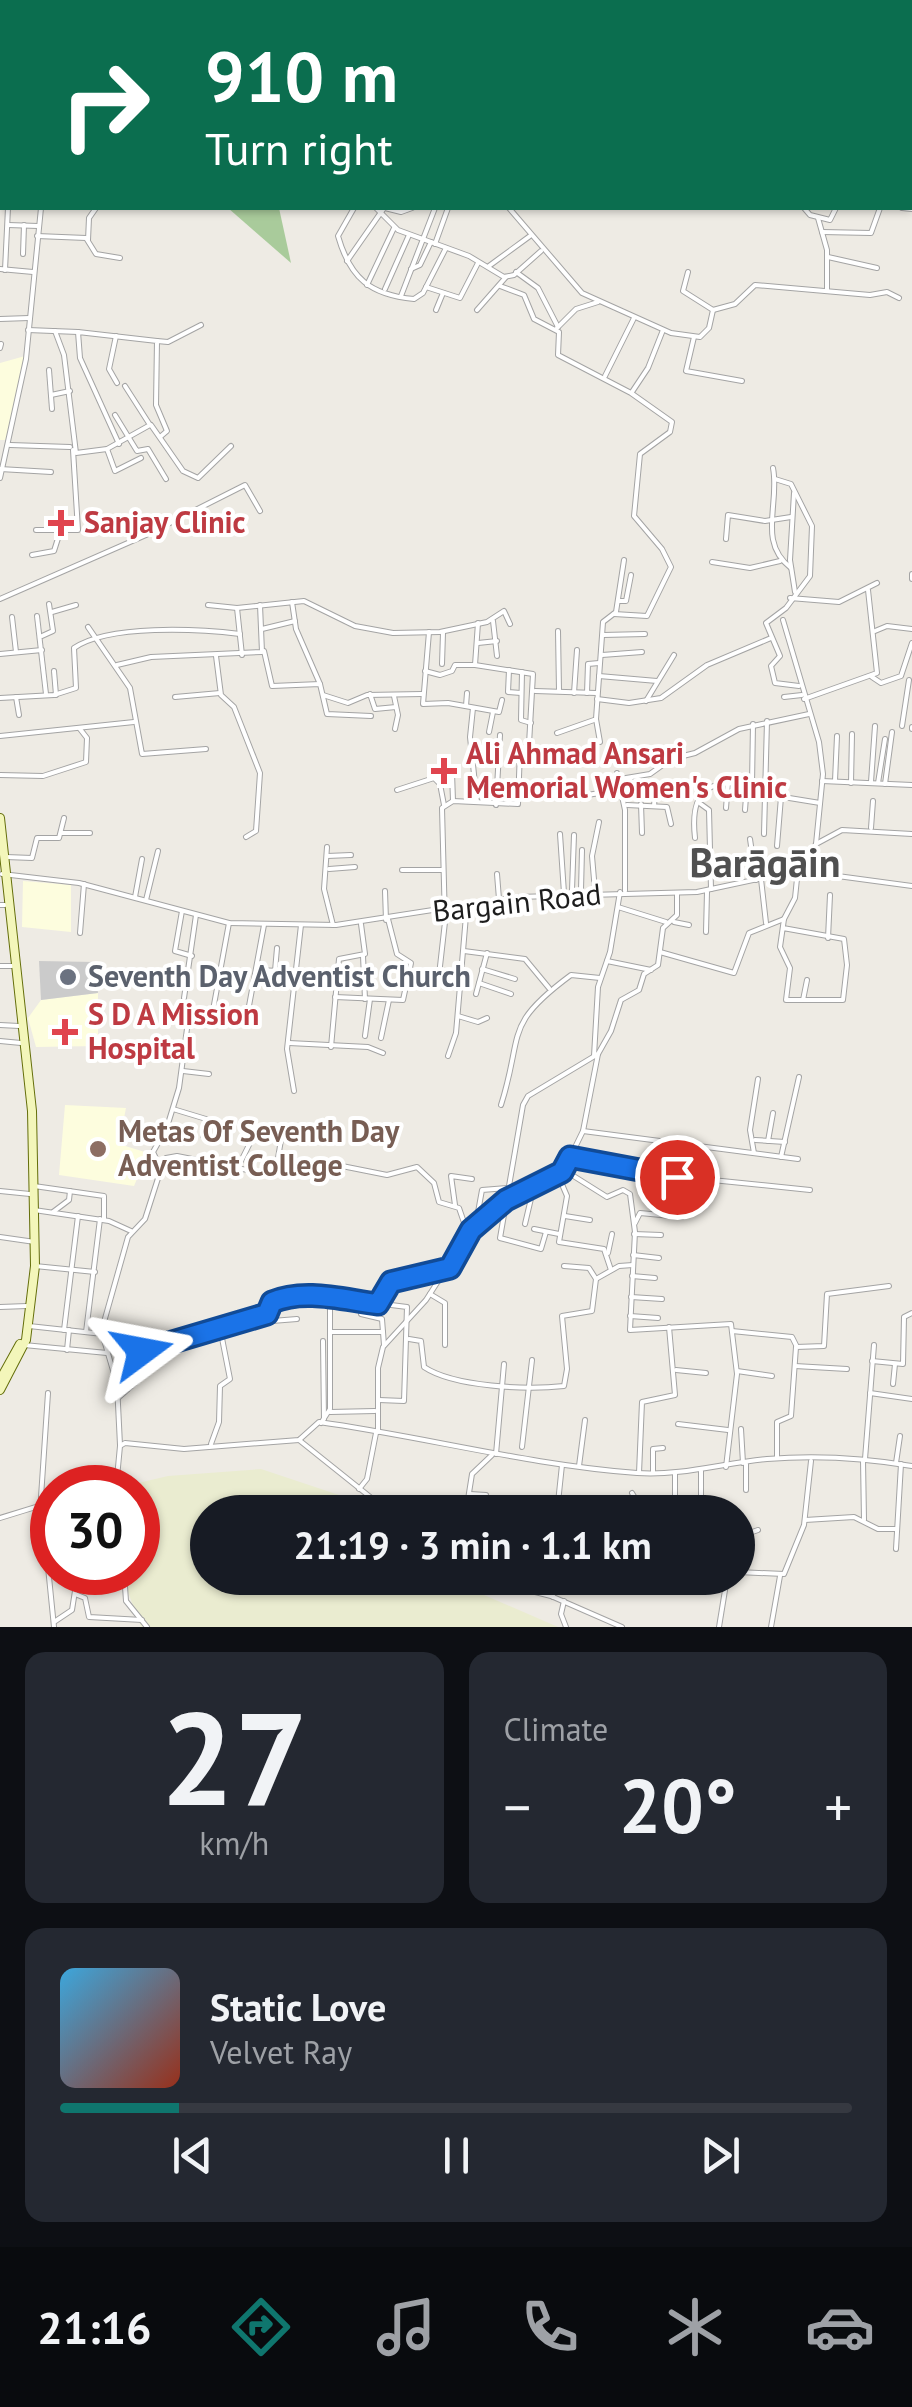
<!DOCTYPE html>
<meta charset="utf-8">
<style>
:root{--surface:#171b24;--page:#242831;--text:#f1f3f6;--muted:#9ea1a6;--line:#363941;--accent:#0f766e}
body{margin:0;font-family:"PT Sans",sans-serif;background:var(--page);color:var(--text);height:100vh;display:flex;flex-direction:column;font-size:38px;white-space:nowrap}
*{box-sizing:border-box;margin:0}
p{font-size:32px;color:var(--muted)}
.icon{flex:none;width:55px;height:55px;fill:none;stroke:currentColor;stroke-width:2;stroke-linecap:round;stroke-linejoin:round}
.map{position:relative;height:1627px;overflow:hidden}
.side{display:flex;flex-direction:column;gap:25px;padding:25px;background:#0d0f14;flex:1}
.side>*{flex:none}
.guide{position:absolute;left:0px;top:0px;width:912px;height:210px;box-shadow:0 2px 8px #0004;background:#0b6e4f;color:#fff;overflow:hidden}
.speed{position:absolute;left:30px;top:1465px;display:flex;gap:20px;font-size:50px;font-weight:700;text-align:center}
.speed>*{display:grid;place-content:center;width:130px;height:130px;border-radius:50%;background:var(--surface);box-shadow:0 2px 8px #0004;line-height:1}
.speed .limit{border:15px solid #d22;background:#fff;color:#111}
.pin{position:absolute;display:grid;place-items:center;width:85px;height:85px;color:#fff;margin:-42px;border:5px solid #fff;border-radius:50%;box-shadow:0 2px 10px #0007}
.me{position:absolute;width:110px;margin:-55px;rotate:77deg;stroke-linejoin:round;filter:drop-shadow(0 0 8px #0008)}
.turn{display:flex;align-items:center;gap:35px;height:210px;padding:0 40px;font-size:45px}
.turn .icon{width:130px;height:130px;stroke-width:2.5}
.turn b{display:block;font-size:70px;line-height:85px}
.big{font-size:75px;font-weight:600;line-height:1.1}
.side .tile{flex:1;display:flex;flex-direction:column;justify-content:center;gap:15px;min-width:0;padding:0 35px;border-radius:20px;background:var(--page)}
.side .dial{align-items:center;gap:0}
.dial b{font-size:130px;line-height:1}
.song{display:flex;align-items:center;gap:30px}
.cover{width:120px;height:120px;border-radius:15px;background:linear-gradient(135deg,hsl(200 70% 55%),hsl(10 70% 35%))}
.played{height:10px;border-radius:5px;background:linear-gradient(90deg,var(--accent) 15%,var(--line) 15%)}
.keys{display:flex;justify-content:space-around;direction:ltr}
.heat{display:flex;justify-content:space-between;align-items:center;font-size:55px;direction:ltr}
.side .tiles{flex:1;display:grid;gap:25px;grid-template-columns:1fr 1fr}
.tile:last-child{grid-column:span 2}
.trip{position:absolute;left:190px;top:1495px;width:565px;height:100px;border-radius:50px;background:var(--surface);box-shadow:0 2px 8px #0004;font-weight:600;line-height:100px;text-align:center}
.tab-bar{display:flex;height:160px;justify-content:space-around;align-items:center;background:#090b0e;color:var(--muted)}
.tab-bar .icon{width:70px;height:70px}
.tab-bar .current{color:var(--accent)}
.tab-bar b{font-size:45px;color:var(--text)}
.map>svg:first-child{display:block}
.education{fill:#fdfdde}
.religious{fill:#cbcbcb}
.farmland{fill:#eaecd0}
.forest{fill:#a9cb9b}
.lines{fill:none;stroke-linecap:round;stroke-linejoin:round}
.minor-casing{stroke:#a4a4a4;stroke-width:6}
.secondary-casing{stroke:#646e0a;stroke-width:10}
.minor{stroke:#fff;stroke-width:4}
.secondary{stroke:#f3f6ba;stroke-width:8}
.route-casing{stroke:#114b97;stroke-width:25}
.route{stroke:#1a73e8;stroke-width:18}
.health-dot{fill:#e0444e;stroke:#fff;stroke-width:4}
.worship-dot{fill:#6b7280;stroke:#fff;stroke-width:4}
.education-dot{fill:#8d6e63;stroke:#fff;stroke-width:4}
.labels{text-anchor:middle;stroke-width:8;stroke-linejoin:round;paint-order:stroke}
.health-label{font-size:30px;font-weight:bold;fill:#be3a42;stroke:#fff;text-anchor:start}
.street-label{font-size:30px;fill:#1d1d1d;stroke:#fff}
.worship-label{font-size:30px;font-weight:bold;fill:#5b616d;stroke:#fff;text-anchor:start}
.education-label{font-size:30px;font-weight:bold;fill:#785e54;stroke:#fff;text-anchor:start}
.district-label{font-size:40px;font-weight:bold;fill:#505050;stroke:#fff}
</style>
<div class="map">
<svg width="912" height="1627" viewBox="0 0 912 1627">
<rect width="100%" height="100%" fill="#eeebe4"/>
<g class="education">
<polygon points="25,356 10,440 0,440 0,363"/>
<polygon points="23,881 71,885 71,932 22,927"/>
<polygon points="98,993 98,1046 36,1047 28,1018 41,1000"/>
<polygon points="65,1105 126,1108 119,1144 148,1153 134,1186 59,1175"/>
</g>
<polygon class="religious" points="39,961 94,962 98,993 41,1000"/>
<polygon class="farmland" points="261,1469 339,1495 353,1512 208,1512 208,1578 445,1578 558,1627 141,1627 121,1573 138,1572 138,1488 117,1488 168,1476"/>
<polygon class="forest" points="228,208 279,208 291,263"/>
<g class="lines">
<g class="minor-casing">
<g id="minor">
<polyline points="142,0 142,2"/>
<polyline points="231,0 231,2"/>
<polyline points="458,0 458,2"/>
<polyline points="499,0 503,2"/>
<polyline points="559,0 560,2"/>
<polyline points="71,2 71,0"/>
<polyline points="278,2 278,0"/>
<polyline points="304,2 304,0"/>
<polyline points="326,2 326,0"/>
<polyline points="347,2 347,0"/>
<polyline points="419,2 421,0"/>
<polyline points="443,2 444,0"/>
<polyline points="490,2 491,0"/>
<polyline points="910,45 912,45"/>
<polyline points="0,121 2,121"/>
<polyline points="0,159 2,158"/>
<polyline points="0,168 2,173"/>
<path d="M354 208 338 236C350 278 370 295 414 299L423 293 446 248"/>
<polyline points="376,208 398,230 469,256 504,277 514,275 541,251"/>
<polyline points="385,208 401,212 412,208"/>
<polyline points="509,208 582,293 671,333 700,337 709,328 713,310 683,291 688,272"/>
<polyline points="804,208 810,215 830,220 836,208"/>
<polyline points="902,208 912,209"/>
<polyline points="818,218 827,250 827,291"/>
<polyline points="8,225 38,226"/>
<polyline points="822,232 871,233 880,208"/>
<polyline points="37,236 86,238 96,254 120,258"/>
<polyline points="88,240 89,218 96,208"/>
<polyline points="435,244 448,208"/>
<polyline points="23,254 24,225"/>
<polyline points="828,257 877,268"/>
<polyline points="347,261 384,208"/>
<polyline points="489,266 530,236"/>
<polyline points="0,269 33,272"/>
<polyline points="411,269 420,265 431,242"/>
<polyline points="5,270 8,208"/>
<polyline points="516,272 538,288 558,327"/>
<polyline points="367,285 394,228"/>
<polyline points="500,286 524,295 534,319 559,332 558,355 631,393 672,422 670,432 640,454 634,516 662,549 671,567 647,616 614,614"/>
<polyline points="426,287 460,298 478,263"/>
<polyline points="385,289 409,235"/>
<polyline points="401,296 435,208"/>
<polyline points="436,310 443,293"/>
<polyline points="477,310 506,277"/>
<polyline points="713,310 735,304 755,285 870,295 887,292 899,298"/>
<polyline points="0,319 29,318"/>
<polyline points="557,328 576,309 598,302"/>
<polyline points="28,330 78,332"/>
<polyline points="55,331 64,355 76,453 107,449 150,425 125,386"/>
<polyline points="116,336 109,369 117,383"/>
<polyline points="694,337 686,371 742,381"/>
<polyline points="157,341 168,342 201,325"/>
<polyline points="0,348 1,344"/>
<polyline points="49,370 52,409"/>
<polyline points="605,376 634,318"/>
<polyline points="632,392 648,368 663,330"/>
<polyline points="51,395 70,391"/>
<polyline points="115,415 137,451 148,449 166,479"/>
<polyline points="151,425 183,471 198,478 231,446"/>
<polyline points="119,444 80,358 78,332 157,341 156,405 167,431 160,437"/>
<polyline points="10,445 70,447"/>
<polyline points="107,449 115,471 141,458"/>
<path d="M773 468C780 504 757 542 791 568"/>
<polyline points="0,469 51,472"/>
<polyline points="0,478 26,359 41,208"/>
<polyline points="775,479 791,484 812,526 810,576 786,608 766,623 780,656 771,666 775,683 799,686"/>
<polyline points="794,493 790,560 795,592"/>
<polyline points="36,530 78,530 73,450"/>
<polyline points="726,539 728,515 765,521 791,517"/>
<polyline points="32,555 54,551 60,532"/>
<polyline points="712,562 750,568 780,561"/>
<polyline points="912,574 912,579"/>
<polyline points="790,598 839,602 877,583"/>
<polyline points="0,599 146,535 245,485 260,511"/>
<polyline points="618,601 626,601 631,575"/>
<polyline points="292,602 296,629 320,684"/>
<polyline points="208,605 237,608 304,601 355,626 393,633 440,632 487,622 504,611 510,624"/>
<polyline points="237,608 242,655"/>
<polyline points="52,612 76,605"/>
<polyline points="37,616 46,694"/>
<polyline points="12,617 16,652"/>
<polyline points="493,621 497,656"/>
<polyline points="88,627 130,688 142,754 206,749"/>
<polyline points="262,629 295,621"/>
<polyline points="558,631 559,691"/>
<polyline points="875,631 887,626 912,629"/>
<polyline points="429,632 423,704 448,703 499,712 502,700"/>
<polyline points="603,635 645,634"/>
<polyline points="42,636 53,631 49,604"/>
<polyline points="478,643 497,641"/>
<polyline points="264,651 272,686 320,684 327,714 371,716"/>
<polyline points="0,654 42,650"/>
<polyline points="602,655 642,652"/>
<polyline points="216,656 221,695 234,707 260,773 256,831 246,837"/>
<polyline points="442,664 443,633"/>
<polyline points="117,665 151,657 262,652 260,605"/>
<polyline points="509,670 508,692 521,693"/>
<polyline points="54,671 56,695"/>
<polyline points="425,671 440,675 452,671 455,665 475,665 478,623"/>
<polyline points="522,672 521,720 531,723"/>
<polyline points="599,676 657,681"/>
<polyline points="872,677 881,683 901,676 912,643"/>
<polyline points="535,691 596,693"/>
<polyline points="574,693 577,650"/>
<polyline points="587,693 588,664 599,663"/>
<polyline points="370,694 375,709 396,707"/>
<polyline points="323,695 348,703 367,695 422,694"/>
<polyline points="394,696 398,715 395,729"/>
<polyline points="16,697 19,715"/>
<polyline points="175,697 220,693"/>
<polyline points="784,697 802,695"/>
<path d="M0 698 54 695 76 688 74 648C109 624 198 629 240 634"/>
<polyline points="597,699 629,703 661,698 707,665 771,638"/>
<polyline points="804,699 877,673 868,590"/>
<polyline points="646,701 674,655"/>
<polyline points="466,706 467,693"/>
<polyline points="473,708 470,737 477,802"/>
<polyline points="902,726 909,680"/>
<polyline points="912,729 912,727"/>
<polyline points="489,732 493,712"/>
<polyline points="557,733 594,720"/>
<polyline points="0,736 134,722"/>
<polyline points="600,742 596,719 603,622 616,612 624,560"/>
<polyline points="452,772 453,801"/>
<polyline points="617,773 625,810 625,891"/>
<polyline points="0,775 43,776 86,762 87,738 80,729"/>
<polyline points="620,779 650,774 671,759 695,753 739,729 809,714"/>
<polyline points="822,781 912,785"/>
<polyline points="835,781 837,736"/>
<polyline points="871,782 875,726"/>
<polyline points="851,783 852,734"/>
<polyline points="878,783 885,739"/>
<polyline points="752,784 753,724"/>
<polyline points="885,784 892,732"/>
<polyline points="397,790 434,778 440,784 444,805"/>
<polyline points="582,796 622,789"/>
<polyline points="698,802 709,810 711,889"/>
<polyline points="641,804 642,833"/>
<polyline points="496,805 500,735"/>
<polyline points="627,805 667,807 671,824"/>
<polyline points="654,806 656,782"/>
<polyline points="726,808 728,783"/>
<polyline points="745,810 747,784"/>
<polyline points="871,828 873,801"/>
<polyline points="62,833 90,833"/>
<polyline points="560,834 564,893"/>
<polyline points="764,834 767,721"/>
<path d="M695 838C688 776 722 780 771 787L777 796 820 803"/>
<polyline points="750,839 756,880"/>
<polyline points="816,844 842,830 912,834"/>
<polyline points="777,846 781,797"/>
<polyline points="327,847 324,889 333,925"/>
<polyline points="327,856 351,855"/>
<polyline points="777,856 780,875"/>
<polyline points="6,857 32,858 37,838 59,838 64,818"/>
<polyline points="804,864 808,872 912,886"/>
<polyline points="329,869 355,867"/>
<polyline points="402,870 442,870"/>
<polyline points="2,874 79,883 229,923 336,925 517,897 697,892 791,872 804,864 816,844 823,774 819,742 783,620"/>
<polyline points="497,874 499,899"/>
<polyline points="761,879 766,923"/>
<polyline points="572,890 574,835"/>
<polyline points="581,890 582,850"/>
<polyline points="385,891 386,920"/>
<polyline points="595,891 592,856 599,822"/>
<polyline points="135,897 142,859"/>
<polyline points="146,900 158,851"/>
<polyline points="0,905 5,905"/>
<polyline points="618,907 666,922"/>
<polyline points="182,911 175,951 192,956"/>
<polyline points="674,922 689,925"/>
<polyline points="783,928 844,939 847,965 843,1000 786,1000 790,968 780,947 784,919 795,898 798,869"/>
<polyline points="706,932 707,892"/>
<polyline points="80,933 84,884"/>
<polyline points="828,938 830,895"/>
<polyline points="464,951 525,959 549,988"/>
<polyline points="660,952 734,973 749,933 784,919"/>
<polyline points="363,956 365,999"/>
<polyline points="607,961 651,970"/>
<polyline points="0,966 12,966"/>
<polyline points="482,969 515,979"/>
<polyline points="259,970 337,974"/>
<polyline points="275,971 277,948"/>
<polyline points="461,983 442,980 439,975 445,922 442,808 453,801 518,804 520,750 529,744 533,674 475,665"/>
<polyline points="479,983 511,994"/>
<polyline points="476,994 487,953"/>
<polyline points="335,997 403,1000 411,963 397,954 388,919"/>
<polyline points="184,998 196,915"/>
<polyline points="803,1000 807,980"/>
<polyline points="458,1016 478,1022 487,1018"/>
<polyline points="246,1022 264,925"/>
<polyline points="0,1025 19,1026"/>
<polyline points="365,1036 370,999"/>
<polyline points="381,1038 389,1000"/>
<polyline points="0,1041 21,1043"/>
<polyline points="289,1043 368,1047 383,1053"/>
<polyline points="331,1047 339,959 365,954 361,924"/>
<polyline points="448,1056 456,1033 467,904"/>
<polyline points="594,1056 598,987 610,952 620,892"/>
<polyline points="183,1071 209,1074"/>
<polyline points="294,1091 287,1049 301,925"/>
<path d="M501 1105C524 1033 502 1026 571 975L600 978"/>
<polyline points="173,1109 206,1119 203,1136"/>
<polyline points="583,1131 798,1159"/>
<polyline points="755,1140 785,1142"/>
<polyline points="768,1141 773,1113"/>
<polyline points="754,1153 750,1130 758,1079"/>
<polyline points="571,1157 653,1174 810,1190"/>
<polyline points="781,1157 799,1077"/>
<polyline points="161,1167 166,1158 177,1156 257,1172 342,1166 387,1175 417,1167 434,1183 439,1202 459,1208 468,1234"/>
<polyline points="237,1169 250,1143 259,1137 281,1140 276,1170"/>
<polyline points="564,1170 607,1197 623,1190 630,1194 635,1232 630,1330 731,1324 737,1374 726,1467"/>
<polyline points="558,1175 567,1196 559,1242 604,1249 611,1270"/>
<polyline points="34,1186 104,1196 104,1219"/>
<polyline points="0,1191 30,1194"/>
<polyline points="455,1205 451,1176 472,1179"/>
<polyline points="34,1210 109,1221 131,1231"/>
<polyline points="53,1212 69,1200 70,1191"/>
<polyline points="565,1216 590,1220"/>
<polyline points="476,1223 482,1190 507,1188"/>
<polyline points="635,1223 640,1213 682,1217"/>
<polyline points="525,1224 533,1190"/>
<polyline points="534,1229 559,1234"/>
<polyline points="546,1232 541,1249 500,1238 523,1105 528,1096 598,1054"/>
<polyline points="634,1234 661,1235"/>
<polyline points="0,1237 35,1242"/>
<polyline points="608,1253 612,1234"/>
<polyline points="633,1255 659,1258"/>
<polyline points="35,1266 95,1272"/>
<polyline points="564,1266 589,1268 596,1279"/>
<polyline points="632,1276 655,1278"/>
<polyline points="430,1294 445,1303 445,1345"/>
<polyline points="631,1297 662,1299"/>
<polyline points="377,1304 391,1282 450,1268"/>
<polyline points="0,1307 27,1306"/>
<polyline points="267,1314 272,1321 297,1319"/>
<polyline points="361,1314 382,1319 384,1345"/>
<polyline points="630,1316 658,1318"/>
<polyline points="29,1326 103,1334"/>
<polyline points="64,1330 78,1216"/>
<polyline points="732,1331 792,1337 796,1345"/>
<polyline points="86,1332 100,1219"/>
<polyline points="331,1332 383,1332"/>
<path d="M409 1339 421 1341 424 1367C454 1387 527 1390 564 1386L567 1369 562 1316 592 1311 596 1279 619 1266 633 1265"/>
<polyline points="323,1341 324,1419"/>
<polyline points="24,1345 107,1353"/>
<polyline points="67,1350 69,1330"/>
<polyline points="872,1361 903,1364 904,1317 912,1313"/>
<polyline points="795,1366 847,1369"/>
<polyline points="676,1370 706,1373"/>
<polyline points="737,1371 772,1376"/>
<polyline points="893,1384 895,1364"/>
<polyline points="48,1393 41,1497 54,1627"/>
<polyline points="870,1393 912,1399"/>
<polyline points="118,1398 136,1382 136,1358 141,1351 267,1314 275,1300 320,1296 407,1307 404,1401 379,1400"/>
<polyline points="330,1412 375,1411"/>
<polyline points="321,1423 330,1409 330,1297"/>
<polyline points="678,1424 728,1430"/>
<polyline points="741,1429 743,1463"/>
<polyline points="378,1432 378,1368 383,1347 426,1300 471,1230 506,1200 564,1170 583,1131 598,1054 611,1031 621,1000 639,990 644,974 658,965 663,928 677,915 677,894"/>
<polyline points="299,1440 389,1512"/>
<polyline points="211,1444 219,1422 220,1386 230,1379 220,1328"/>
<polyline points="120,1445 117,1384 104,1340 104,1322 128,1237 145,1219 161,1169 153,1152 167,1127 179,1088 189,1014 213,1010 229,923"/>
<polyline points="522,1447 532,1360"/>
<polyline points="496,1454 504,1364"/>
<polyline points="777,1457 777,1422 791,1416 796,1347 824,1346 827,1294 889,1286"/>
<polyline points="865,1459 874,1345"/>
<polyline points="863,1460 864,1520"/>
<polyline points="896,1463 900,1436"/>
<polyline points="579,1466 585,1420"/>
<polyline points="639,1473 642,1402 675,1395 669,1327"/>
<polyline points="653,1473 653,1449 663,1448"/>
<path d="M116 1488 120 1446 125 1443 184 1449 299 1440 319 1422C426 1437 529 1465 637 1473 682 1476 723 1463 767 1459 814 1455 865 1458 912 1466"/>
<polyline points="359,1489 367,1479 376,1433"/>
<polyline points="746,1490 746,1464"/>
<polyline points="632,1493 641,1508 657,1504 675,1507"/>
<polyline points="470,1494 486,1495 483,1512"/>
<polyline points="439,1512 442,1503"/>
<polyline points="466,1512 472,1474 492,1455"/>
<polyline points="557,1512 562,1465"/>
<polyline points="675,1512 675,1473"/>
<polyline points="701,1512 701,1471"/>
<polyline points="0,1518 52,1502"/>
<polyline points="805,1520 854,1517 878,1529 897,1529"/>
<polyline points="738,1537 758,1530"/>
<polyline points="896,1549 901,1464"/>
<polyline points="124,1572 126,1601 147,1627"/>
<polyline points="738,1572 784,1574 804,1525 811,1461"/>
<polyline points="479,1578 551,1596 622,1627"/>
<polyline points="550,1578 553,1597"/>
<polyline points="75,1594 85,1598 89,1617 142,1620"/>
<polyline points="564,1601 561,1614 566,1627"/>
<polyline points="54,1622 72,1610 78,1572"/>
<polyline points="719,1627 727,1578"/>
<polyline points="771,1627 780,1576"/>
</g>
</g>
<g class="secondary-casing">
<g id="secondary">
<polyline points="0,818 32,1111 35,1266 26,1340 0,1390"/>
<polyline points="0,1380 20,1344"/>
</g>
</g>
<use href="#minor" class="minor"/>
<use href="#secondary" class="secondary"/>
</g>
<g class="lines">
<g class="route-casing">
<path id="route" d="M142 1351 267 1314 272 1302C305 1288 344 1300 378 1304L391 1282 450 1268 471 1230 506 1200 562 1172 570 1157 677 1177"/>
</g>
<use href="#route" class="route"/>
</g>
<g class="health-dot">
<path d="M56 508h10v10h10v10h-10v10h-10v-10h-10v-10h10z"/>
<path d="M439 756h10v10h10v10h-10v10h-10v-10h-10v-10h10z"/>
<path d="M60 1017h10v10h10v10h-10v10h-10v-10h-10v-10h10z"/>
</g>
<circle class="worship-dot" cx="68" cy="977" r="10"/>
<circle class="education-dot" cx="98" cy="1149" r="10"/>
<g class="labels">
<g class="health-label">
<text x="84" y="533">Sanjay Clinic</text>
<text x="466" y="764">Ali Ahmad Ansari<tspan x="466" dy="34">Memorial Women's Clinic</tspan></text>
<text x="88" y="1025">S D A Mission<tspan x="88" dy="34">Hospital</tspan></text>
</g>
<g class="street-label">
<text transform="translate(517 903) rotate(-6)" y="10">Bargain Road</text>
</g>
<g class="worship-label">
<text x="88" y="987">Seventh Day Adventist Church</text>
</g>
<g class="education-label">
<text x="118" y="1142">Metas Of Seventh Day<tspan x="118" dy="34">Adventist College</tspan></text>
</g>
<g class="district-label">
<text x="765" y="877">Barāgāin</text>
</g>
</g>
</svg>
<div class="speed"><div class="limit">30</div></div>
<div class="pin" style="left:677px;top:1177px;background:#d93025"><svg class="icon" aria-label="arrive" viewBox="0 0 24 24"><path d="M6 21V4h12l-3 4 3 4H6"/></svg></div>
<svg class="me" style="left:142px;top:1351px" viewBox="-20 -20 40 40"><path d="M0-17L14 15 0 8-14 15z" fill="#1a73e8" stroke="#fff" stroke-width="4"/></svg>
<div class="trip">21:19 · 3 min · 1.1 km</div>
<div class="guide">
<div class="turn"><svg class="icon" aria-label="right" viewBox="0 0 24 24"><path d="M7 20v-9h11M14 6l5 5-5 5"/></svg><div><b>910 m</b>Turn right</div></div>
</div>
</div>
<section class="side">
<div class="tiles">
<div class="tile dial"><b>27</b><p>km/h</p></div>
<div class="tile"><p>Climate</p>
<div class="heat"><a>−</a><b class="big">20°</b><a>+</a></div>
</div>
<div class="tile">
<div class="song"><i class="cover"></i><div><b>Static Love</b><p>Velvet Ray</p></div></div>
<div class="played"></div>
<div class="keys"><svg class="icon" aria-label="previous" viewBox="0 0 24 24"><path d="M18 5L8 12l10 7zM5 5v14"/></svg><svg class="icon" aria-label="pause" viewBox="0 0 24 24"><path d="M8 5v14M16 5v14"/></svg><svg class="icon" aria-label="next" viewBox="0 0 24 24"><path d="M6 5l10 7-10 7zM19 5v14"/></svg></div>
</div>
</div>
</section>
<nav class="tab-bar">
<b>21:16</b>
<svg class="icon current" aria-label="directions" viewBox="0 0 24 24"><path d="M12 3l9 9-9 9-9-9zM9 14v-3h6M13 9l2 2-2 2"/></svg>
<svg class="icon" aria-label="music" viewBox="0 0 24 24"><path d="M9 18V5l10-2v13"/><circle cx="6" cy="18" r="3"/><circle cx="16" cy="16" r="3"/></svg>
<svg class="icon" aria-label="phone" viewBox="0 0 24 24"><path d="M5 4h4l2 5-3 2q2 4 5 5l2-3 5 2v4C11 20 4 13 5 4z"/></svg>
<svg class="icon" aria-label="climate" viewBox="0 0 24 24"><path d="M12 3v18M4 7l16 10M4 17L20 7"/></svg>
<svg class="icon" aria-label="car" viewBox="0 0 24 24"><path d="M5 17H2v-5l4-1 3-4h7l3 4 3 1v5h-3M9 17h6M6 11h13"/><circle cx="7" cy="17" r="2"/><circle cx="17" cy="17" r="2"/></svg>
</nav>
